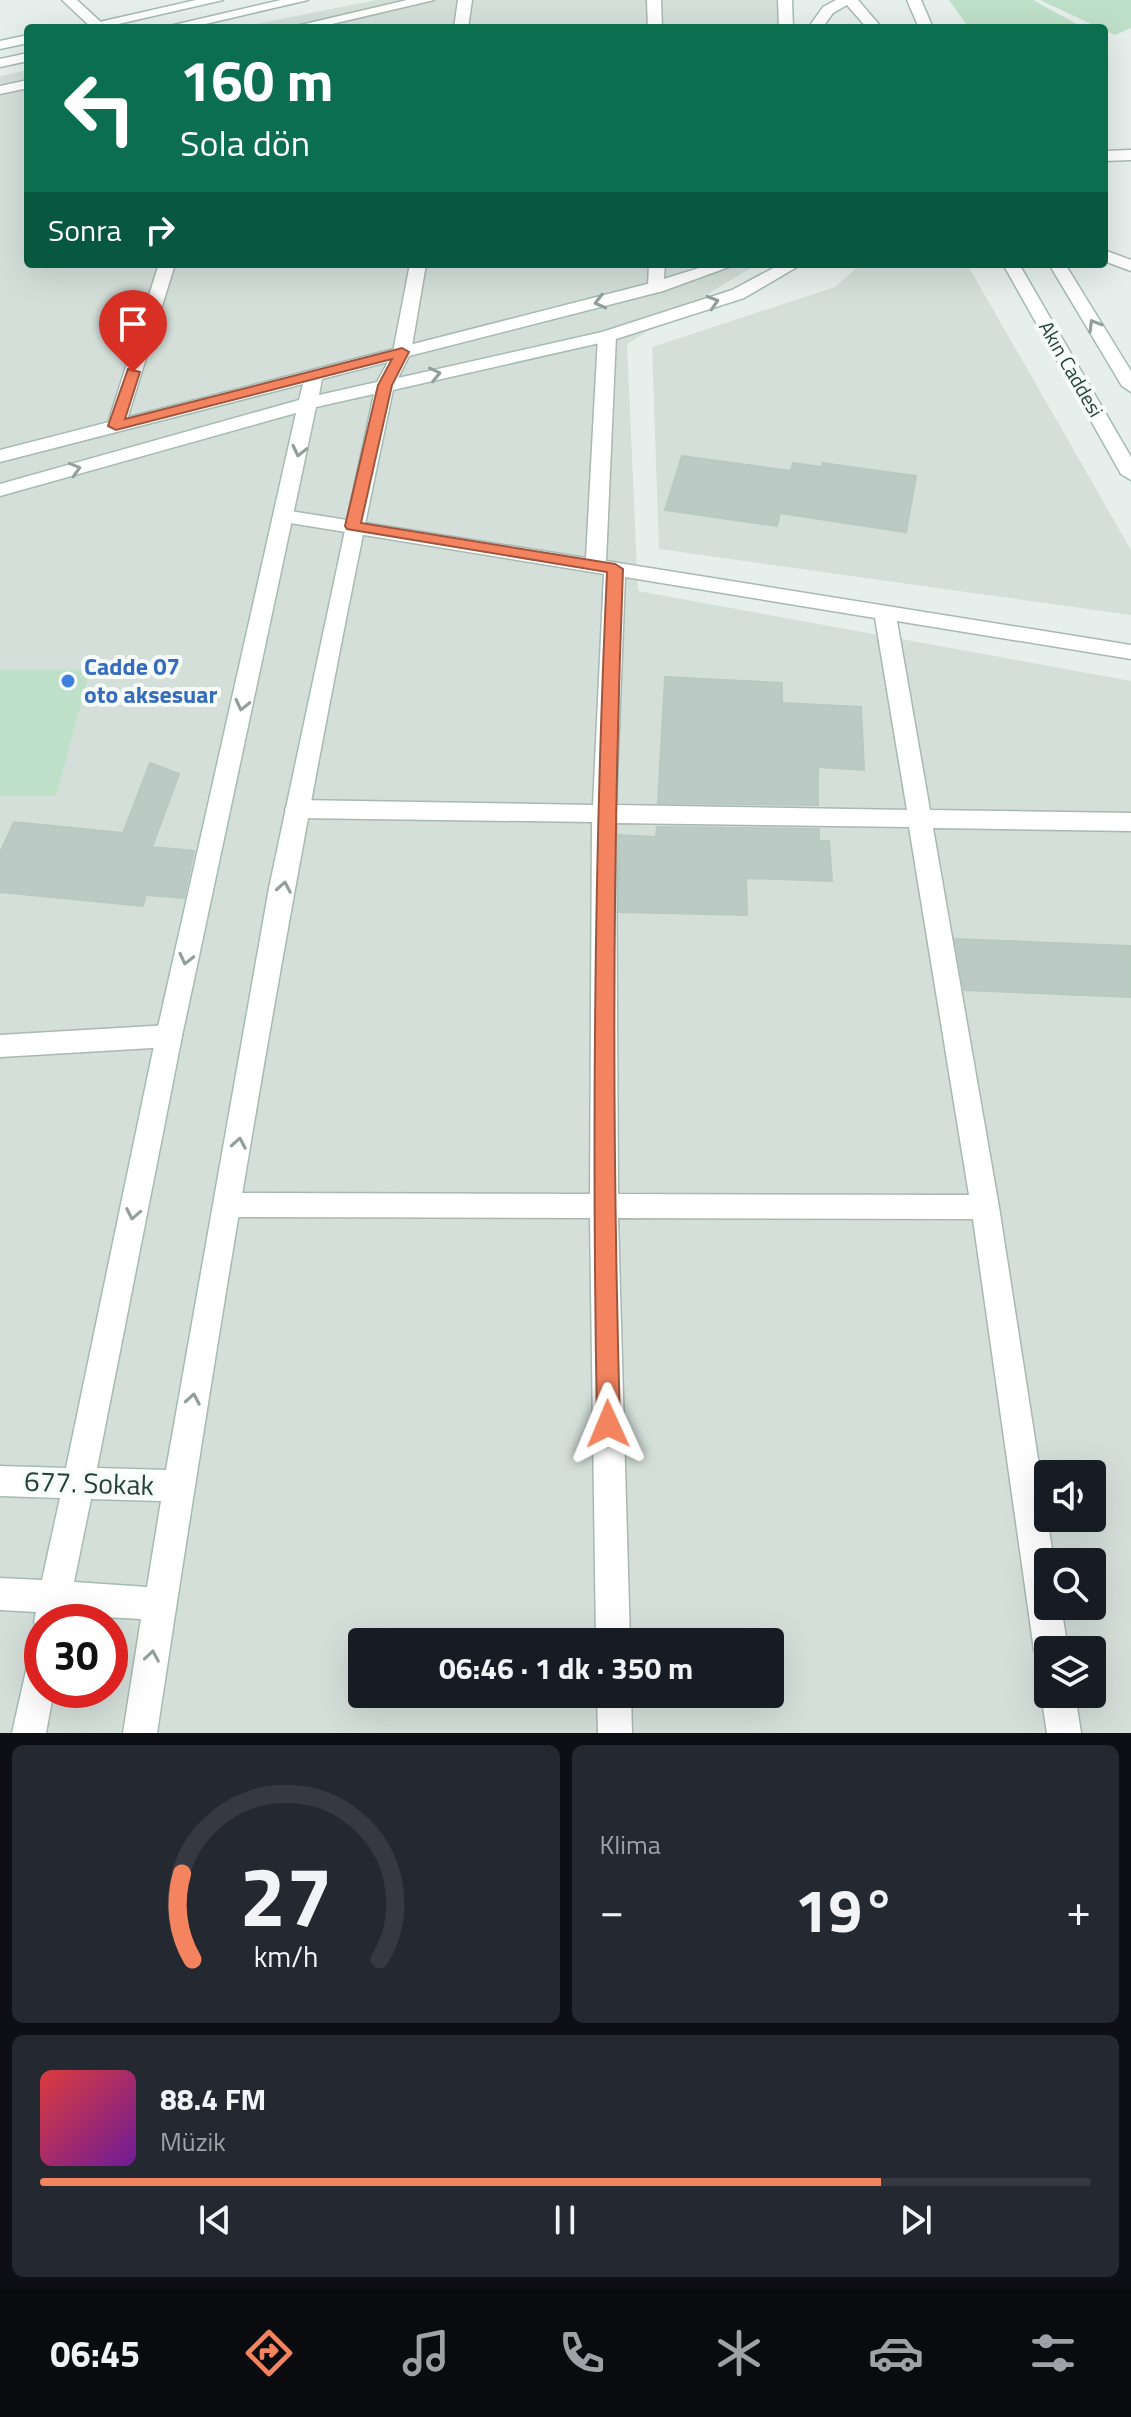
<!DOCTYPE html>
<html lang="tr">
<meta charset="utf-8">
<style>
:root{--surface:#171b24;--page:#242831;--text:#f1f3f6;--muted:#9ea1a6;--line:#363941;--accent:#f4845f}
body{margin:0;font-family:"Titillium Web",sans-serif;background:var(--page);color:var(--text);height:100vh;display:flex;flex-direction:column;font-size:30px;white-space:nowrap}
*{box-sizing:border-box;margin:0}
p{font-size:26px;color:var(--muted)}
.icon{flex:none;width:44px;height:44px;fill:none;stroke:currentColor;stroke-width:2;stroke-linecap:round;stroke-linejoin:round}
.map{position:relative;height:1733px;overflow:hidden}
.panel{display:flex;flex-direction:column;gap:12px;padding:12px;background:#0d0f14;flex:1}
.panel>*{flex:none}
.top-card{position:absolute;left:24px;top:24px;width:1084px;height:244px;border-radius:8px;box-shadow:0 8px 32px #0002;background:#0b6e4f;color:#fff;overflow:hidden}
.fabs{position:absolute;left:1034px;top:1460px;display:grid;gap:16px}
.fabs a{display:grid;place-items:center;width:72px;height:72px;border-radius:8px;background:var(--surface);box-shadow:0 8px 32px #0002;font-size:40px}
.speed{position:absolute;left:24px;top:1604px;display:flex;gap:16px;font-size:40px;font-weight:700;text-align:center}
.speed>*{display:grid;place-content:center;width:104px;height:104px;border-radius:50%;background:var(--surface);box-shadow:0 8px 32px #0002;line-height:1}
.speed .limit{border:12px solid #d22;background:#fff;color:#111}
.pin{position:absolute;display:grid;place-items:center;width:68px;height:68px;color:#fff;margin:-82px -34px;border-radius:50% 50% 50% 0;rotate:-45deg;box-shadow:0 0 8px #0007}
.pin .icon{rotate:45deg}
.me{position:absolute;width:88px;margin:-44px;rotate:359deg;stroke-linejoin:round;filter:drop-shadow(0 0 6px #0008)}
.turn{display:flex;align-items:center;gap:28px;height:168px;padding:0 24px;font-size:36px}
.turn .icon{width:104px;height:104px;stroke-width:2.5}
.turn b{display:block;font-size:56px;line-height:68px}
.then{display:flex;align-items:center;height:76px;padding:0 24px;background:#0003;gap:16px;font-size:30px}
.big{font-size:60px;font-weight:700;line-height:1.1}
.panel .widget{flex:1;display:flex;flex-direction:column;justify-content:center;gap:12px;min-width:0;padding:0 28px;border-radius:12px;background:var(--page)}
.panel .dial{align-items:center;gap:0}
.dial svg{height:208px;overflow:visible;fill:none;stroke:var(--line);stroke-width:7;stroke-linecap:round;text-anchor:middle}
.dial text{fill:var(--text);stroke:none}
.song{display:flex;align-items:center;gap:24px}
.cover{width:96px;height:96px;border-radius:12px;background:linear-gradient(135deg,hsl(0 70% 55%),hsl(280 70% 35%))}
.played{height:8px;border-radius:4px;background:linear-gradient(90deg,var(--accent) 80%,var(--line) 80%)}
.keys{display:flex;justify-content:space-around;direction:ltr}
.heat{display:flex;justify-content:space-between;align-items:center;font-size:44px;direction:ltr}
.panel .tiles{flex:1;display:grid;gap:12px;grid-template-columns:1fr 1fr}
.widget:last-child{grid-column:span 2}
.trip{position:absolute;left:348px;top:1628px;width:436px;height:80px;border-radius:8px;background:var(--surface);box-shadow:0 8px 32px #0002;font-weight:700;line-height:80px;text-align:center}
.tabs{display:flex;height:128px;justify-content:space-around;align-items:center;background:#090b0e;color:var(--muted)}
.tabs .icon{width:56px;height:56px}
.tabs .current{color:var(--accent)}
.tabs b{font-size:36px;color:var(--text)}
.map>svg:first-child{display:block}
.built{fill:#d4dfda;fill-rule:evenodd}
.green{fill:#bfe0c8}
.building{fill:#bbcac4;stroke:#b8c9c2;stroke-width:2}
.lines{fill:none;stroke-linecap:round;stroke-linejoin:round}
.street-casing{stroke:#a8b8b2;stroke-width:3}
.secondary-casing{stroke:#a4bbb3;stroke-width:3}
.street{fill:#fff;fill-rule:evenodd}
.secondary{fill:#fff;fill-rule:evenodd}
.oneway{stroke:#92a09c}
.route{fill:#f4845f;stroke:#9f563e;stroke-width:2}
.shop-dot{fill:#3f7fe0;stroke:#f7fbf9;stroke-width:3}
.labels{text-anchor:middle;stroke-width:8;stroke-linejoin:round;paint-order:stroke}
.far-street-label{font-size:20px;fill:#24423a;stroke:#f7fbf9}
.shop-label{font-size:24px;font-weight:bold;fill:#366cbe;stroke:#f7fbf9;text-anchor:start}
.near-street-label{font-size:28px;fill:#24423a;stroke:#f7fbf9}
</style>
<div class="map">
<svg width="1131" height="1733" viewBox="0 0 1131 1733">
<rect width="100%" height="100%" fill="#e6efeb"/>
<g class="built">
<polygon points="376,0 779,0 791,28 237,28"/>
<path d="M28 70V264H757L627 344 638 591 1131 681V1733H0V76ZM1048 1474H1092V1518H1048ZM1048 1562H1092V1606H1048ZM42 1622H110V1690H42ZM362 1642H770V1694H362ZM1048 1650H1092V1694H1048Z"/>
<polygon points="861,264 967,264 1131,550 1131,615 659,549 652,347 835,287"/>
</g>
<g class="green">
<polygon points="949,0 1033,0 1084,28 969,28"/>
<polygon points="1040,0 1131,0 1131,28 1115,35"/>
<polygon points="0,670 90,670 56,796 0,796"/>
</g>
<g class="building">
<polygon points="682,456 791,471 793,463 822,467 823,463 916,476 906,532 780,513 777,526 665,510"/>
<polygon points="665,677 782,683 782,703 861,707 864,770 818,767 818,805 658,803"/>
<polygon points="150,763 179,774 152,847 194,851 184,898 146,895 143,906 0,892 0,853 14,822 123,833"/>
<polygon points="657,827 819,829 819,841 829,841 832,881 746,878 747,915 619,912 619,835 656,837"/>
<polygon points="955,939 1131,946 1131,997 964,990"/>
</g>
<g class="lines">
<g class="street-casing">
<g id="street">
<polygon points="62,0 77,0 104,25 92,28"/>
<polygon points="407,0 434,0 315,28 288,28"/>
<polygon points="458,0 472,0 468,28 454,28"/>
<polygon points="647,0 661,0 662,28 648,28"/>
<polygon points="28,80 28,88 0,94 0,86"/>
<polygon points="1131,150 1131,160 1104,161 1104,151"/>
<polygon points="1104,250 1131,260 1131,271 1104,261"/>
<polygon points="159,264 175,264 125,426 116,432 109,430 107,426"/>
<polygon points="410,264 426,264 411,352 402,357 393,352"/>
<polygon points="649,264 665,264 663,291 657,292 648,287"/>
<path d="M607 331 616 336 606 561 1131 645V659L897 621 930 810 1131 813V831L933 828 999 1207 1054 1562H1048V1606H1061L1068 1650H1048V1665L1039 1662 1034 1650 973 1219 618 1218 630 1642H596L590 1218 228 1217 218 1214 214 1205 218 1196 228 1193 590 1194 592 822 297 818 289 815 285 809 289 803 297 800 593 805 604 574 284 522 274 516 284 510 586 558 598 336ZM625 577 875 618 907 810 616 805ZM616 823 909 827 969 1195 618 1194Z"/>
<polygon points="169,1025 178,1028 182,1036 178,1044 169,1047 0,1057 0,1035"/>
<polygon points="1048,1681 1048,1694 1075,1694 1081,1733 1047,1733 1041,1694"/>
<polygon points="597,1694 631,1694 632,1733 598,1733"/>
</g>
</g>
<g class="secondary-casing">
<g id="secondary">
<polygon points="196,0 223,0 101,28 73,28"/>
<polygon points="281,0 308,0 188,28 161,28"/>
<polygon points="778,0 792,0 793,28 779,28"/>
<polygon points="836,0 858,0 882,28 867,28 847,5 833,13 822,28 808,28 823,7"/>
<polygon points="907,0 921,0 933,28 919,28"/>
<polygon points="28,35 28,43 0,49 0,41"/>
<polygon points="28,53 28,61 0,67 0,59"/>
<path d="M712 264H737L663 291 409 356 398 378 602 332 732 290 781 264H802L744 298 613 340 393 390C298 835 225 1283 157 1733H123L141 1619 68 1615 66 1622H42V1635L34 1622 36 1612 0 1610V1578L42 1580 60 1498 0 1496V1466L66 1468 156 1036 296 413 0 496V484L299 400 303 384 0 462V450L651 283ZM388 362 377 382 319 395 322 379ZM374 394 269 888 166 1470 97 1468 182 1036 316 407ZM91 1499 161 1501 147 1587 74 1582Z"/>
<polygon points="1003,264 1019,264 1131,457 1131,480 1121,474"/>
<polygon points="1049,264 1065,264 1131,371 1131,392 1122,386"/>
<polygon points="42,1648 42,1690 54,1690 46,1733 12,1733 30,1653"/>
</g>
</g>
<use href="#street" class="street"/>
<use href="#secondary" class="secondary"/>
</g>
<defs><path id="oneway-chevron" d="M-2-3.5L2.5 0L-2 3.5" fill="none" stroke-width="1.6" stroke-linecap="round" stroke-linejoin="round" transform="scale(2)"/></defs>
<g class="oneway">
<use href="#oneway-chevron" transform="translate(600 302) rotate(166)"/>
<use href="#oneway-chevron" transform="translate(713 302) rotate(-17)"/>
<use href="#oneway-chevron" transform="translate(1094 325) rotate(-121)"/>
<use href="#oneway-chevron" transform="translate(435 374) rotate(-13)"/>
<use href="#oneway-chevron" transform="translate(299 451) rotate(103)"/>
<use href="#oneway-chevron" transform="translate(75 469) rotate(-16)"/>
<use href="#oneway-chevron" transform="translate(242 705) rotate(103)"/>
<use href="#oneway-chevron" transform="translate(284 887) rotate(-80)"/>
<use href="#oneway-chevron" transform="translate(186 959) rotate(103)"/>
<use href="#oneway-chevron" transform="translate(239 1143) rotate(-80)"/>
<use href="#oneway-chevron" transform="translate(133 1214) rotate(101)"/>
<use href="#oneway-chevron" transform="translate(193 1399) rotate(-80)"/>
<use href="#oneway-chevron" transform="translate(152 1656) rotate(-81)"/>
</g>
<path class="route" d="M402 348 409 352 392 385 361 523 615 564 623 569C612 854 612 1139 620 1424L616 1432 608 1435 600 1432 597 1424C592 1140 594 856 607 572L347 529 345 526 378 385 392 359 116 430 108 426 128 369 140 372 125 419Z"/>
<circle class="shop-dot" cx="68" cy="681" r="8"/>
<g class="labels">
<g class="far-street-label">
<text transform="translate(1071 369) rotate(60)" y="7">Akın Caddesi</text>
</g>
<g class="shop-label">
<text x="84" y="675">Cadde 07<tspan x="84" dy="28">oto aksesuar</tspan></text>
</g>
<g class="near-street-label">
<text transform="translate(89 1483) rotate(2)" y="10">677. Sokak</text>
</g>
</g>
</svg>
<div class="fabs">
<a><svg class="icon" aria-label="sound" viewBox="0 0 24 24"><path d="M4 9h4l5-4v14l-5-4H4zM17 9q2 3 0 6"/></svg></a>
<a><svg class="icon" aria-label="search" viewBox="0 0 24 24"><circle cx="10" cy="10" r="6"/><path d="M15 15l6 6"/></svg></a>
<a><svg class="icon" aria-label="layers" viewBox="0 0 24 24"><path d="M12 4l9 5-9 5-9-5zM3 14l9 5 9-5"/></svg></a>
</div>
<div class="speed"><div class="limit">30</div></div>
<div class="pin" style="left:133px;top:372px;background:#d93025"><svg class="icon" aria-label="arrive" viewBox="0 0 24 24"><path d="M6 21V4h12l-3 4 3 4H6"/></svg></div>
<svg class="me" style="left:608px;top:1424px" viewBox="-20 -20 40 40"><path d="M0-17L14 15 0 8-14 15z" fill="#f4845f" stroke="#fff" stroke-width="4"/></svg>
<div class="trip">06:46 · 1 dk · 350 m</div>
<div class="top-card">
<div class="turn"><svg class="icon" aria-label="left" viewBox="0 0 24 24"><path d="M17 20v-9H6M10 6l-5 5 5 5"/></svg><div><b>160 m</b>Sola dön</div></div>
<div class="then">Sonra<svg class="icon" aria-label="right" viewBox="0 0 24 24"><path d="M7 20v-9h11M14 6l5 5-5 5"/></svg></div>
</div>
</div>
<section class="panel">
<div class="tiles">
<div class="widget dial"><svg viewBox="0 0 100 80">
<path d="M14 69A42 42 0 1 1 86 69"/>
<path d="M14 69A42 42 0 0 1 10 36" stroke="#f4845f"/>
<text x="50" y="56" font-size="32" font-weight="700">27</text>
<text x="50" y="72" font-size="11">km/h</text>
</svg></div>
<div class="widget"><p>Klima</p>
<div class="heat"><a>−</a><b class="big">19°</b><a>+</a></div>
</div>
<div class="widget">
<div class="song"><i class="cover"></i><div><b>88.4 FM</b><p>Müzik</p></div></div>
<div class="played"></div>
<div class="keys"><svg class="icon" aria-label="previous" viewBox="0 0 24 24"><path d="M18 5L8 12l10 7zM5 5v14"/></svg><svg class="icon" aria-label="pause" viewBox="0 0 24 24"><path d="M8 5v14M16 5v14"/></svg><svg class="icon" aria-label="next" viewBox="0 0 24 24"><path d="M6 5l10 7-10 7zM19 5v14"/></svg></div>
</div>
</div>
</section>
<nav class="tabs">
<b>06:45</b>
<svg class="icon current" aria-label="directions" viewBox="0 0 24 24"><path d="M12 3l9 9-9 9-9-9zM9 14v-3h6M13 9l2 2-2 2"/></svg>
<svg class="icon" aria-label="music" viewBox="0 0 24 24"><path d="M9 18V5l10-2v13"/><circle cx="6" cy="18" r="3"/><circle cx="16" cy="16" r="3"/></svg>
<svg class="icon" aria-label="phone" viewBox="0 0 24 24"><path d="M5 4h4l2 5-3 2q2 4 5 5l2-3 5 2v4C11 20 4 13 5 4z"/></svg>
<svg class="icon" aria-label="climate" viewBox="0 0 24 24"><path d="M12 3v18M4 7l16 10M4 17L20 7"/></svg>
<svg class="icon" aria-label="car" viewBox="0 0 24 24"><path d="M5 17H2v-5l4-1 3-4h7l3 4 3 1v5h-3M9 17h6M6 11h13"/><circle cx="7" cy="17" r="2"/><circle cx="17" cy="17" r="2"/></svg>
<svg class="icon" aria-label="filters" viewBox="0 0 24 24"><path d="M4 7h16M4 17h16"/><circle cx="9" cy="7" r="2"/><circle cx="15" cy="17" r="2"/></svg>
</nav>
